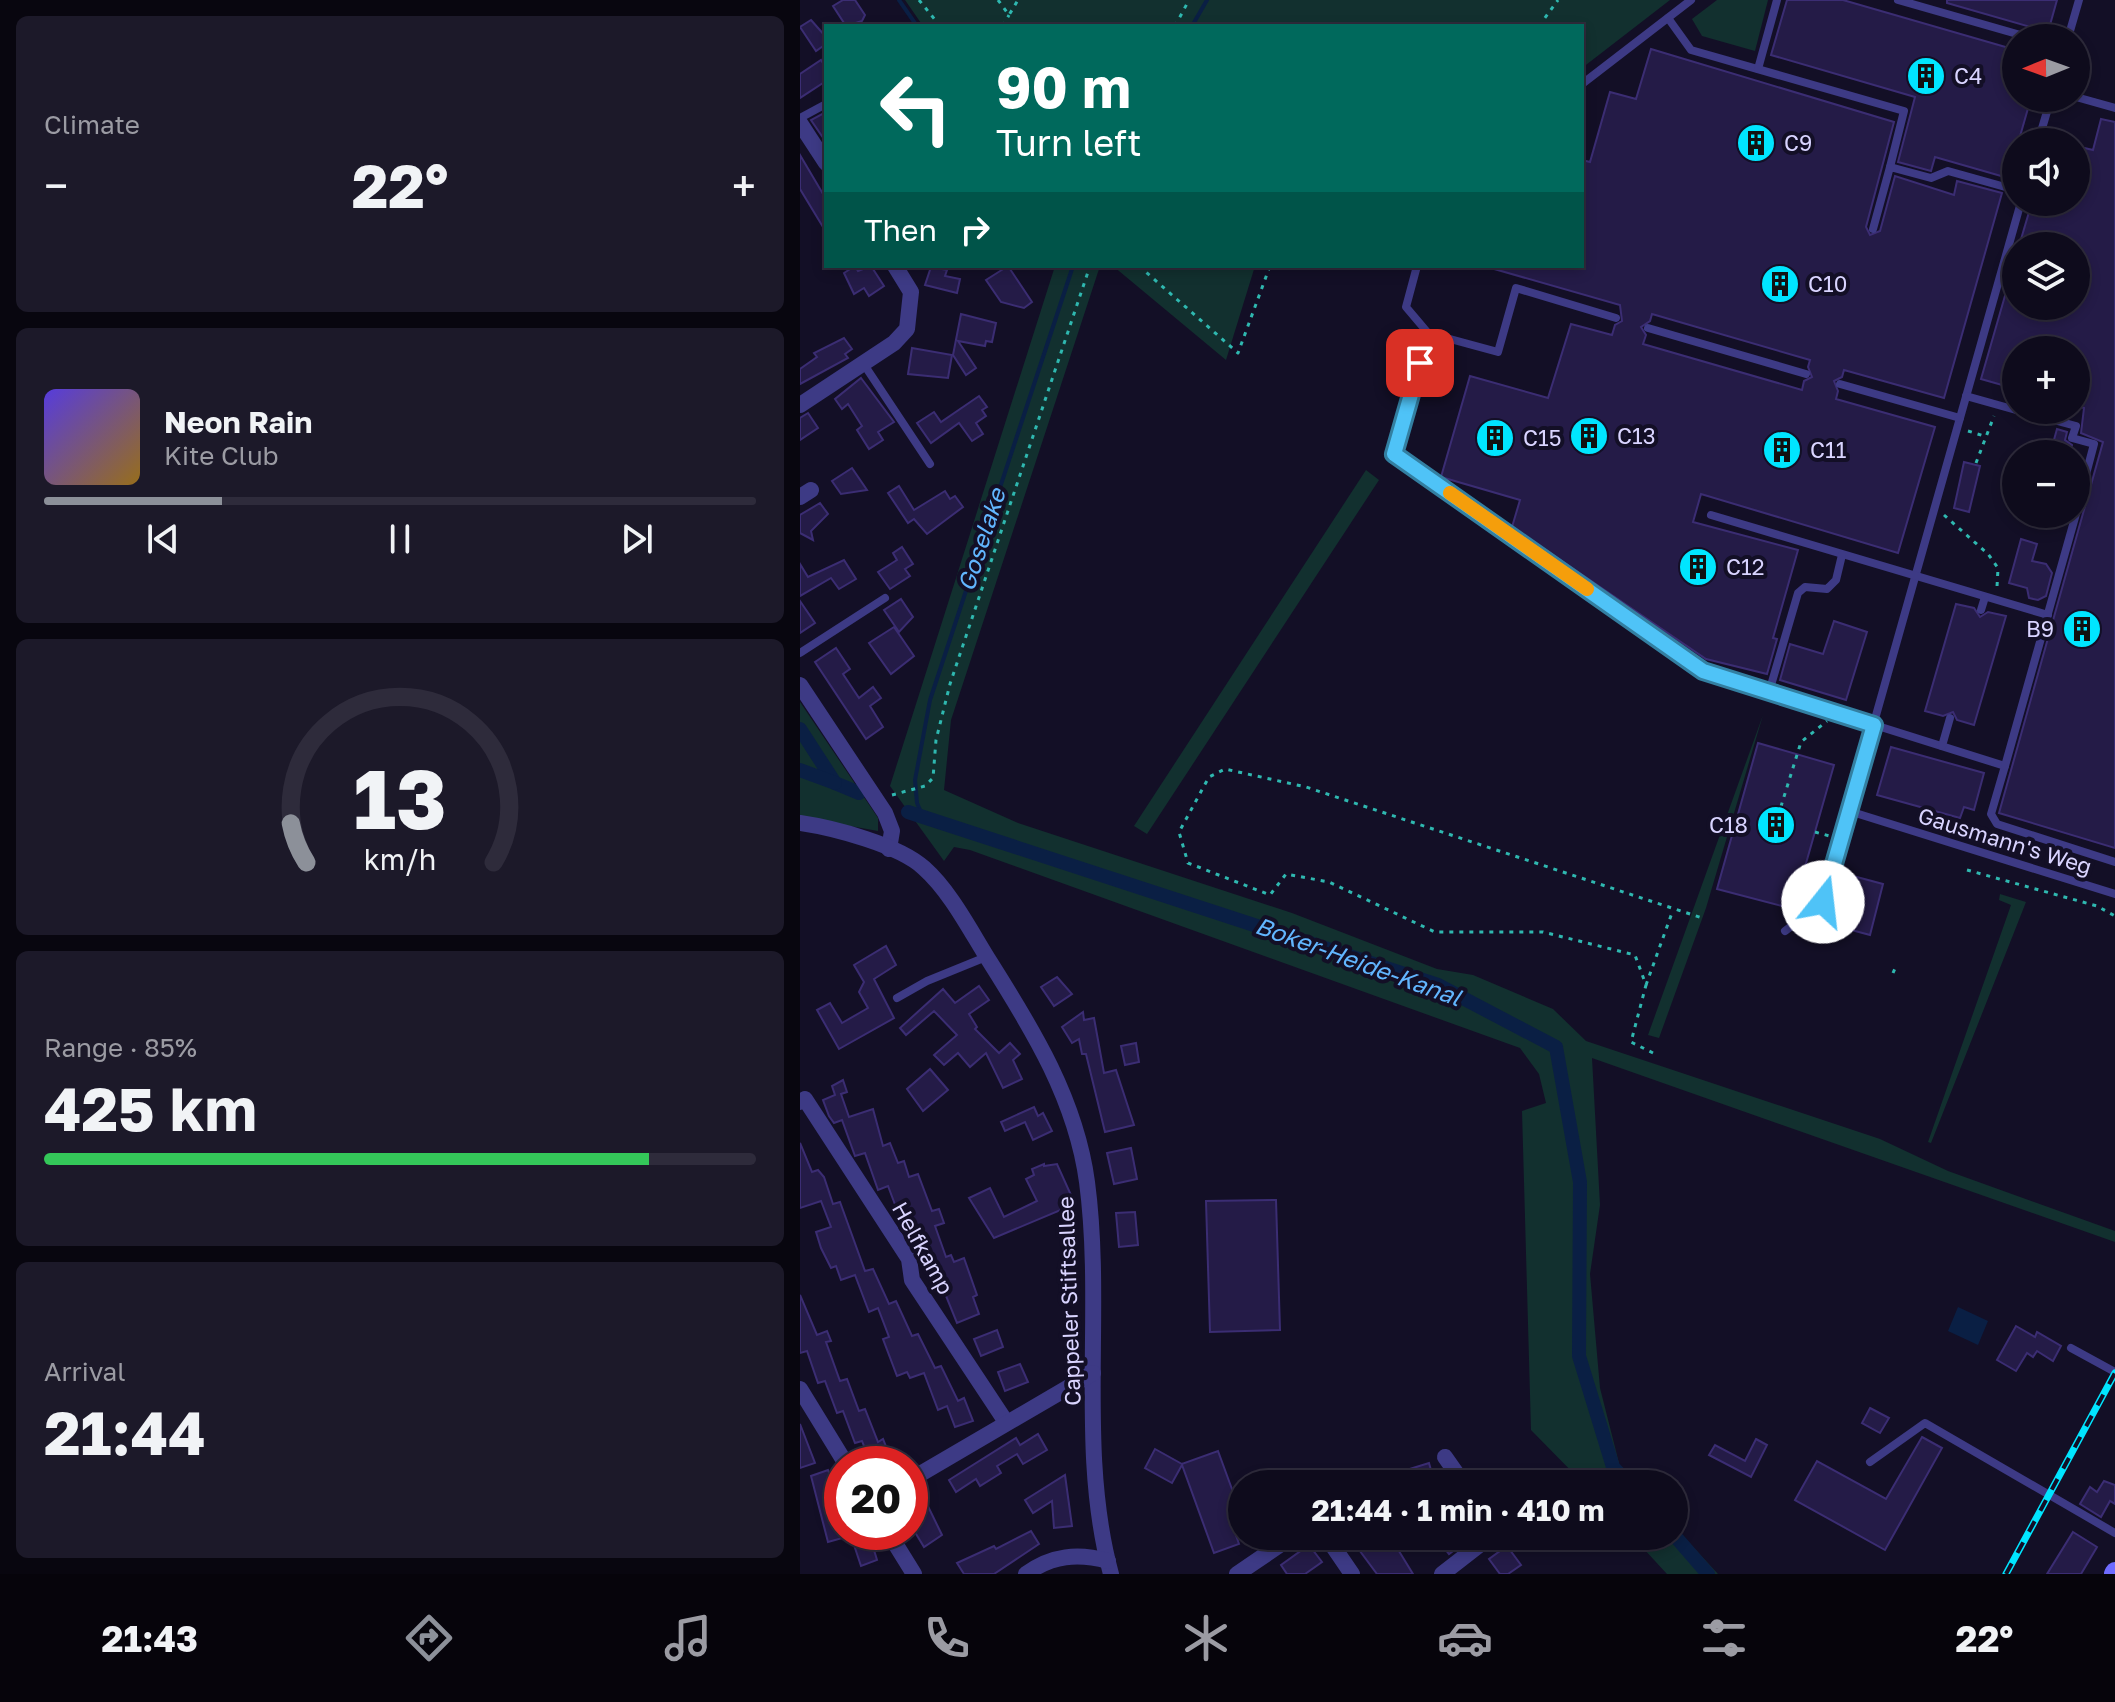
<!DOCTYPE html>
<meta charset="utf-8">
<style>
:root{--surface:#0e0b1c;--page:#1c1929;--text:#f1f3f6;--muted:#9b9ba3;--line:#2e2b3b;--accent:#8c9099}
body{margin:0;font-family:"Golos Text",sans-serif;background:var(--page);color:var(--text);height:100vh;display:flex;flex-direction:column;font-size:30px;white-space:nowrap}
*{box-sizing:border-box;margin:0}
p{font-size:26px;color:var(--muted)}
.icon{flex:none;width:44px;height:44px;fill:none;stroke:currentColor;stroke-width:2;stroke-linecap:round;stroke-linejoin:round}
.map{position:relative;flex:1;overflow:hidden}
.drawer{display:flex;flex-direction:column;gap:16px;padding:16px;background:#08060f;width:800px}
.drawer>*{flex:none}
.banner{position:absolute;left:24px;top:24px;width:760px;height:244px;border-radius:0px;box-shadow:0 4px 12px #0003,0 0 0 2px var(--line);background:#00695c;color:#fff;overflow:hidden}
.needle{width:52px;rotate:269deg}
.fabs{position:absolute;left:1202px;top:24px;display:grid;gap:16px}
.fabs a{display:grid;place-items:center;width:88px;height:88px;border-radius:50%;background:var(--surface);box-shadow:0 4px 12px #0003,0 0 0 2px var(--line);font-size:40px}
.speed{position:absolute;left:24px;top:1446px;display:flex;gap:16px;font-size:40px;font-weight:700;text-align:center}
.speed>*{display:grid;place-content:center;width:104px;height:104px;border-radius:50%;background:var(--surface);box-shadow:0 4px 12px #0003,0 0 0 2px var(--line);line-height:1}
.speed .limit{border:12px solid #d22;background:#fff;color:#111}
.pin{position:absolute;display:grid;place-items:center;width:68px;height:68px;color:#fff;margin:-34px;border-radius:16px;box-shadow:0 4px 12px #0006}
.me{position:absolute;width:88px;margin:-44px;rotate:16deg;stroke-linejoin:round;filter:drop-shadow(0 0 6px #0008)}
.turn{display:flex;align-items:center;gap:28px;height:168px;padding:0 40px;font-size:36px}
.turn .icon{width:104px;height:104px;stroke-width:2.5}
.turn b{display:block;font-size:56px;line-height:68px}
.then{display:flex;align-items:center;height:76px;padding:0 40px;background:#0003;gap:16px;font-size:30px}
.big{font-size:60px;font-weight:700;line-height:1.1}
.drawer .tile{flex:1;display:flex;flex-direction:column;justify-content:center;gap:12px;min-width:0;padding:0 28px;border-radius:12px;background:var(--page)}
.drawer .dial{align-items:center;gap:0}
.dial svg{height:208px;overflow:visible;fill:none;stroke:var(--line);stroke-width:7;stroke-linecap:round;text-anchor:middle}
.dial text{fill:var(--text);stroke:none}
.song{display:flex;align-items:center;gap:24px}
.cover{width:96px;height:96px;border-radius:12px;background:linear-gradient(135deg,hsl(250 70% 55%),hsl(40 70% 35%))}
.played{height:8px;border-radius:4px;background:linear-gradient(90deg,var(--accent) 25%,var(--line) 25%)}
.keys{display:flex;justify-content:space-around;direction:ltr}
.heat{display:flex;justify-content:space-between;align-items:center;font-size:44px;direction:ltr}
.charge{height:12px;border-radius:6px;background:linear-gradient(90deg,#34c759 85%,var(--line) 0)}
.trip{position:absolute;left:428px;top:1470px;width:460px;height:80px;border-radius:40px;background:var(--surface);box-shadow:0 4px 12px #0003,0 0 0 2px var(--line);font-weight:700;line-height:80px;text-align:center}
.dock{display:flex;height:128px;justify-content:space-around;align-items:center;background:#06040b;color:var(--muted)}
.dock .icon{width:56px;height:56px}
.dock .active{color:var(--accent)}
.dock b{font-size:36px;color:var(--text)}
main{display:flex;flex:1;min-height:0}
.map>svg:first-child{display:block}
.green{fill:#12302f}
.water{fill:#0a1f44}
.lines{fill:none;stroke-linecap:round;stroke-linejoin:round}
.stream{stroke:#0a1f44;stroke-width:4}
.canal{stroke:#0a1f44;stroke-width:14}
.building{fill:#241b47;stroke:#3b2d73;stroke-width:2;fill-rule:evenodd}
.path{stroke:#2fb8b0;stroke-width:3;stroke-dasharray:4 6;stroke-linecap:butt}
.lane{stroke:#3d3a85;stroke-width:8}
.street{stroke:#3d3a85;stroke-width:16}
.secondary{stroke:#6f6bff;stroke-width:20}
.rail-casing{stroke:#00e5ff;stroke-width:7}
.rail{stroke:#130f26;stroke-width:4;stroke-dasharray:12;stroke-linecap:butt}
.route-casing{stroke:#337fa1;stroke-width:20}
.route{stroke:#4fc3f7;stroke-width:14}
.slow{stroke:#f59e0b;stroke-width:14}
.labels{text-anchor:middle;stroke-width:8;stroke-linejoin:round;paint-order:stroke}
.poi-label{font-size:22px;fill:#d9d4ff;stroke:#130f26;text-anchor:start}
.street-label{font-size:22px;fill:#d9d4ff;stroke:#130f26}
.water-label{font-size:24px;font-style:italic;fill:#62b6ff;stroke:#130f26}
</style>
<main>
<section class="drawer">
<div class="tile"><p>Climate</p>
<div class="heat"><a>−</a><b class="big">22°</b><a>+</a></div>
</div>
<div class="tile">
<div class="song"><i class="cover"></i><div><b>Neon Rain</b><p>Kite Club</p></div></div>
<div class="played"></div>
<div class="keys"><svg class="icon" aria-label="previous" viewBox="0 0 24 24"><path d="M18 5L8 12l10 7zM5 5v14"/></svg><svg class="icon" aria-label="pause" viewBox="0 0 24 24"><path d="M8 5v14M16 5v14"/></svg><svg class="icon" aria-label="next" viewBox="0 0 24 24"><path d="M6 5l10 7-10 7zM19 5v14"/></svg></div>
</div>
<div class="tile dial"><svg viewBox="0 0 100 80">
<path d="M14 69A42 42 0 1 1 86 69"/>
<path d="M14 69A42 42 0 0 1 8 54" stroke="#8c9099"/>
<text x="50" y="56" font-size="32" font-weight="700">13</text>
<text x="50" y="72" font-size="11">km/h</text>
</svg></div>
<div class="tile"><p>Range · 85%</p><b class="big">425 km</b><div class="charge"></div></div>
<div class="tile"><p>Arrival</p><b class="big">21:44</b></div>
</section>
<div class="map">
<svg width="1315" height="1574" viewBox="0 0 1315 1574">
<rect width="100%" height="100%" fill="#130f26"/>
<g class="green">
<polygon points="105,0 870,0 782,68 782,26 123,26"/>
<polygon points="917,0 968,0 955,51 902,36 892,19"/>
<polygon points="255,266 300,266 151,720 144,790 218,823 492,913 637,969 673,975 753,1009 786,1041 1080,1139 1148,1171 1315,1231 1315,1242 792,1058 800,1205 790,1274 800,1388 820,1467 835,1484 784,1484 731,1430 722,1111 746,1103 739,1074 720,1048 170,850 154,847 144,861 90,786"/>
<polygon points="313,266 455,266 426,360"/>
<polygon points="566,470 579,480 347,834 334,826"/>
<polygon points="0,702 78,818 78,831 0,817"/>
<polygon points="963,715 906,908 859,1038 848,1035"/>
<polygon points="1200,894 1226,902 1131,1143 1128,1142 1211,905 1199,900"/>
<polygon points="874,1526 918,1574 867,1574 832,1536 874,1536"/>
</g>
<polygon class="water" points="1158,1307 1188,1321 1178,1345 1148,1331"/>
<g class="lines">
<g class="stream">
<polyline points="99,0 117,26"/>
<polyline points="392,26 407,0"/>
<polyline points="123,817 117,803 115,780 130,700 273,266"/>
</g>
<g class="canal">
<polyline points="0,729 35,783 59,793"/>
<polyline points="0,770 35,783"/>
<polyline points="108,812 638,985 756,1047 780,1182 779,1356 813,1467 829,1484"/>
<polyline points="874,1535 908,1574"/>
</g>
</g>
<g class="building">
<polygon points="43,0 55,0 65,15 62,21 46,26 33,6"/>
<polygon points="987,0 1043,0 1216,50 1216,98 1231,98 1208,178 1135,157 1131,171 1098,162 1115,97 971,55"/>
<polygon points="1147,0 1257,0 1248,32 1147,3"/>
<polygon points="11,20 26,37 26,44 16,51 0,27"/>
<path d="M851 49 1094 122 1066 227 1070 235 1080 231 1095 176 1154 195 1157 181 1202 193 1144 398 1044 370 1042 377 1034 381 1038 391 1036 399 1135 427 1098 553 901 494 893 522 998 550 973 638 977 639 967 674 906 659 712 527 720 500 641 477 670 376 748 398 771 324 812 335 815 325 822 321 820 305 694 269V266H782V160L790 162 810 92 836 99ZM852 314 1010 360 1008 367 1012 377 1004 381 1002 390 843 344 846 335 841 327 850 321Z"/>
<polygon points="21,60 26,68 26,81 0,98 0,74"/>
<polygon points="26,112 26,142 11,120"/>
<polygon points="1301,119 1315,122 1315,848 1199,813 1303,442 1281,433 1284,408 1276,406 1276,350 1216,350 1216,389 1181,379 1213,268 1216,269 1216,306 1276,306 1276,246 1219,246 1232,202 1276,202 1276,146 1293,150"/>
<polygon points="0,155 26,199 26,232 0,189"/>
<polygon points="55,266 58,271 71,266 84,286 69,296 64,288 54,294 44,273"/>
<polygon points="208,266 232,302 224,308 201,302 186,280"/>
<polygon points="131,267 147,270 145,276 160,279 157,293 125,285"/>
<polygon points="161,314 196,323 192,342 186,341 185,346 158,341 176,368 166,375 153,355"/>
<polygon points="44,338 52,349 45,354 48,358 0,384 0,369 17,357 14,353"/>
<polygon points="112,348 152,355 148,378 108,374"/>
<polygon points="61,378 94,422 78,432 83,440 69,449 57,430 62,426 48,404 42,409 35,399"/>
<polygon points="179,396 187,407 182,410 186,416 176,423 183,434 172,441 159,423 131,443 117,423 134,412 141,422"/>
<polygon points="8,413 18,428 0,440 0,418"/>
<polygon points="1257,429 1267,432 1265,440 1272,445 1270,454 1250,454"/>
<polygon points="1164,462 1180,466 1169,512 1154,508"/>
<polygon points="52,468 67,490 41,494 32,481"/>
<polygon points="99,486 114,510 145,491 150,499 155,496 163,507 127,534 114,519 108,523 88,493"/>
<polygon points="20,503 28,514 11,531 13,540 0,533 0,515"/>
<polygon points="1221,539 1237,544 1232,561 1246,564 1252,573 1246,596 1238,600 1229,598 1227,588 1209,583"/>
<polygon points="102,547 113,564 105,569 110,576 90,589 78,572 97,560 93,553"/>
<polygon points="44,560 56,579 39,589 31,578 0,596 0,564 8,577"/>
<polygon points="101,599 113,617 99,632 84,610"/>
<polygon points="0,601 15,623 0,633"/>
<polygon points="1156,604 1174,608 1180,617 1188,612 1206,616 1174,725 1157,720 1153,712 1143,716 1125,711"/>
<polygon points="1034,621 1067,632 1046,700 980,680 990,644 1023,654"/>
<polygon points="94,627 114,656 91,674 69,643"/>
<polygon points="36,648 50,669 43,674 59,698 73,687 81,698 70,706 83,727 66,739 15,662"/>
<polygon points="958,743 1034,765 993,909 917,889"/>
<polygon points="1091,747 1184,773 1174,810 1164,807 1160,818 1077,795"/>
<polygon points="1042,873 1083,884 1070,935 1029,924"/>
<polygon points="86,946 96,965 74,979 94,1018 39,1049 17,1010 30,1003 42,1023 68,1008 59,992 64,982 54,965"/>
<polygon points="257,977 272,994 254,1006 241,987"/>
<polygon points="179,986 189,1000 169,1014 177,1027 175,1029 199,1053 210,1043 220,1054 213,1060 222,1079 203,1088 186,1053 170,1067 158,1053 144,1065 134,1055 157,1035 134,1011 106,1035 100,1028 143,989 155,1003"/>
<polygon points="283,1012 284,1020 294,1018 304,1073 316,1070 334,1125 305,1132 286,1054 282,1054 279,1039 272,1043 262,1027"/>
<polygon points="336,1043 339,1062 325,1065 321,1046"/>
<polygon points="130,1069 148,1090 123,1111 107,1089"/>
<polygon points="43,1080 47,1092 41,1094 49,1117 73,1109 83,1146 90,1143 98,1163 104,1161 109,1177 118,1174 132,1211 139,1209 144,1223 135,1226 146,1257 151,1255 154,1262 164,1258 177,1295 173,1297 179,1314 157,1323 142,1286 134,1289 112,1219 102,1223 88,1186 78,1190 65,1153 55,1156 42,1120 34,1123 29,1116 23,1100 35,1095 32,1086"/>
<polygon points="234,1107 238,1116 243,1113 252,1131 233,1140 225,1122 205,1131 201,1122"/>
<polygon points="0,1143 12,1172 18,1170 24,1177 33,1204 40,1202 65,1271 73,1269 89,1304 96,1301 112,1336 118,1334 135,1368 141,1366 158,1401 164,1398 173,1421 155,1427 147,1406 138,1410 124,1373 110,1378 107,1372 97,1376 83,1339 89,1337 78,1308 69,1312 55,1275 41,1280 36,1266 31,1268 21,1248 16,1232 31,1227 21,1201 0,1208"/>
<polygon points="331,1148 337,1179 314,1184 307,1153"/>
<polygon points="244,1164 244,1166 257,1164 275,1204 194,1238 169,1198 190,1188 204,1217 237,1201 226,1179 234,1175 232,1169"/>
<polygon points="476,1200 480,1330 410,1332 406,1201"/>
<polygon points="335,1212 338,1245 319,1247 316,1213"/>
<polygon points="0,1295 17,1335 27,1331 31,1341 26,1342 40,1381 47,1379 59,1411 65,1409 78,1442 83,1439 93,1464 71,1464 62,1441 55,1443 43,1411 37,1413 25,1381 18,1383 7,1351 0,1353"/>
<polygon points="1216,1326 1235,1337 1237,1332 1261,1346 1253,1361 1237,1351 1233,1357 1227,1353 1216,1371 1197,1360"/>
<polygon points="197,1330 203,1347 181,1356 174,1339"/>
<polygon points="220,1364 228,1382 205,1391 198,1372"/>
<polygon points="1070,1408 1089,1418 1080,1433 1062,1423"/>
<polygon points="0,1424 15,1463 0,1468"/>
<polygon points="238,1434 247,1450 223,1464 217,1454 197,1466 201,1473 180,1486 176,1479 156,1492 149,1480 216,1438 220,1445"/>
<polygon points="1122,1437 1142,1448 1085,1550 995,1500 1017,1461 1086,1499"/>
<polygon points="956,1439 967,1445 951,1477 909,1455 915,1445 945,1461"/>
<polygon points="355,1449 382,1464 418,1451 440,1511 430,1518 439,1544 414,1553 382,1465 372,1483 345,1468"/>
<polygon points="629,1463 634,1481 603,1484 600,1472"/>
<polygon points="28,1470 42,1508 42,1532 46,1537 28,1542 11,1476"/>
<polygon points="265,1475 272,1526 254,1528 252,1501 233,1513 225,1500"/>
<polygon points="1304,1481 1315,1485 1315,1504 1310,1501 1301,1517 1280,1504 1290,1487 1297,1492"/>
<polygon points="123,1496 142,1535 124,1547 110,1524 110,1504"/>
<polygon points="231,1531 239,1544 194,1574 164,1574 157,1563 194,1546 196,1549"/>
<polygon points="1273,1532 1297,1547 1281,1574 1247,1574"/>
<polygon points="559,1536 582,1536 586,1541 591,1538 613,1574 577,1574 551,1539"/>
<polygon points="635,1536 673,1536 649,1554"/>
<polygon points="71,1540 77,1560 61,1566 54,1545"/>
<polygon points="509,1545 522,1562 505,1574 487,1574 481,1565"/>
<polygon points="707,1546 721,1565 708,1574 700,1574 689,1559"/>
</g>
<g class="lines">
<g class="path">
<polyline points="119,0 140,26"/>
<polyline points="198,0 209,15 218,0"/>
<polyline points="203,26 209,15"/>
<polyline points="375,26 389,0"/>
<polyline points="739,26 758,0"/>
<polyline points="339,266 438,353 470,266"/>
<polyline points="1168,431 1184,436"/>
<polyline points="1176,463 1194,416"/>
<polyline points="1144,515 1188,554 1198,568 1197,587"/>
<polyline points="92,795 125,786 133,778 136,740 150,684 290,266"/>
<polyline points="978,816 1001,742 1027,721"/>
<polyline points="1015,832 1033,837"/>
<polyline points="1167,870 1297,906 1315,916"/>
<polyline points="1093,973 1096,966"/>
<polyline points="846,985 873,910"/>
<polyline points="853,1053 831,1042 846,985 835,955 743,932 635,932 529,882 486,874 470,895 388,863 379,832 409,777 425,769 506,787 902,918"/>
</g>
<g class="lane">
<polyline points="1098,0 1231,38"/>
<polyline points="868,18 891,50 1104,111 1090,167"/>
<polyline points="1268,38 1279,0"/>
<polyline points="958,69 977,0"/>
<polyline points="782,84 891,0"/>
<polyline points="1276,97 1315,108"/>
<polyline points="0,118 26,104"/>
<polyline points="1238,142 1251,98"/>
<polyline points="1221,202 1049,811 1315,894"/>
<polyline points="1073,229 1090,167 1131,178 1148,171 1216,190"/>
<polyline points="617,266 606,307 628,333 698,352 716,288 816,318"/>
<polyline points="848,328 1006,374"/>
<polyline points="628,333 594,454 903,671 1205,766 1191,814 1197,824 1315,862"/>
<polyline points="63,363 130,464"/>
<polyline points="1040,384 1160,418"/>
<polyline points="1166,396 1216,410"/>
<polyline points="1217,410 1276,426 1272,438 1294,444 1276,512"/>
<polyline points="911,515 1248,615"/>
<polyline points="1181,610 1185,597"/>
<polyline points="0,653 85,598"/>
<polyline points="969,692 998,593 1005,587 1027,589 1036,580 1042,555"/>
<polyline points="1142,746 1150,718"/>
<polyline points="1205,766 1276,514"/>
<polyline points="985,931 1023,902 1049,811"/>
<polyline points="97,998 127,981 186,957"/>
<polyline points="1271,1348 1315,1372"/>
<polyline points="1070,1462 1125,1423 1315,1533"/>
</g>
<g class="street">
<polyline points="0,123 26,163"/>
<polyline points="0,405 94,343 107,329 111,292 95,266"/>
<polyline points="0,497 11,490"/>
<polyline points="0,685 85,813 92,831 89,849"/>
<path d="M0 823C34 828 99 845 124 868 151 892 171 932 190 962 233 1030 276 1100 287 1182 304 1310 277 1450 311 1574"/>
<polyline points="0,1102 5,1099 109,1259 112,1280 206,1422"/>
<polyline points="0,1389 46,1464"/>
<polyline points="645,1457 664,1484"/>
<polyline points="110,1480 293,1373"/>
<polyline points="88,1532 114,1574"/>
<polyline points="526,1536 552,1574"/>
<path d="M226 1574C252 1555 278 1553 308 1561"/>
<polyline points="437,1574 493,1536"/>
<polyline points="642,1574 691,1536"/>
</g>
<polyline class="secondary" points="1314,1574 1315,1572"/>
<g class="rail-casing">
<polyline id="rail" points="1206,1574 1315,1373"/>
</g>
<use href="#rail" class="rail"/>
</g>
<g class="lines">
<g class="route-casing">
<polyline id="route" points="620,363 594,454 903,671 1074,725 1023,902"/>
</g>
<use href="#route" class="route"/>
<polyline class="slow" points="650,493 787,589"/>
</g>
<defs>
<g id="building-disc" transform="scale(2)"><circle r="9.5" fill="#00e5ff" stroke="#130f26"/><path d="M-4-6H4V6H1V3H-1V6H-4ZM-2.5-4.3h1.7v1.8h-1.7ZM.8-4.3h1.7v1.8H.8ZM-2.5-1h1.7V.8h-1.7ZM.8-1h1.7V.8H.8Z" fill="#111"/></g>
</defs>
<g fill-rule="evenodd">
<use href="#building-disc" x="1126" y="76"/>
<use href="#building-disc" x="956" y="143"/>
<use href="#building-disc" x="980" y="284"/>
<use href="#building-disc" x="789" y="436"/>
<use href="#building-disc" x="695" y="438"/>
<use href="#building-disc" x="982" y="450"/>
<use href="#building-disc" x="898" y="567"/>
<use href="#building-disc" x="1282" y="629"/>
<use href="#building-disc" x="976" y="825"/>
</g>
<g class="labels">
<g class="poi-label">
<text x="1154" y="84">C4</text>
<text x="984" y="151">C9</text>
<text x="1008" y="292">C10</text>
<text x="817" y="444">C13</text>
<text x="723" y="446">C15</text>
<text x="1010" y="458">C11</text>
<text x="926" y="575">C12</text>
<text x="1254" y="637" text-anchor="end">B9</text>
<text x="948" y="833" text-anchor="end">C18</text>
</g>
<g class="street-label">
<text transform="translate(1205 841) rotate(17)" y="8">Gausmann's Weg</text>
<text transform="translate(123 1248) rotate(61)" y="8">Helfkamp</text>
<text transform="translate(269 1301) rotate(-92)" y="8">Cappeler Stiftsallee</text>
</g>
<g class="water-label">
<text transform="translate(182 540) rotate(-72)" y="8">Goselake</text>
<text transform="translate(558 962) rotate(20)" y="8">Boker-Heide-Kanal</text>
</g>
</g>
</svg>
<div class="fabs">
<a><svg class="needle" viewBox="-14 -14 28 28"><path d="M0-13l5 13h-10z" fill="#e53935"/><path d="M0 13l5-13h-10z" fill="#9b9ba3"/></svg></a>
<a><svg class="icon" aria-label="sound" viewBox="0 0 24 24"><path d="M4 9h4l5-4v14l-5-4H4zM17 9q2 3 0 6"/></svg></a>
<a><svg class="icon" aria-label="layers" viewBox="0 0 24 24"><path d="M12 4l9 5-9 5-9-5zM3 14l9 5 9-5"/></svg></a>
<a>+</a>
<a>−</a>
</div>
<div class="speed"><div class="limit">20</div></div>
<div class="pin" style="left:620px;top:363px;background:#d93025"><svg class="icon" aria-label="arrive" viewBox="0 0 24 24"><path d="M6 21V4h12l-3 4 3 4H6"/></svg></div>
<svg class="me" style="left:1023px;top:902px" viewBox="-20 -20 40 40"><circle r="19" fill="#fff"/><path d="M0-13L10 11 0 6-10 11z" fill="#4fc3f7"/></svg>
<div class="trip">21:44 · 1 min · 410 m</div>
<div class="banner">
<div class="turn"><svg class="icon" aria-label="left" viewBox="0 0 24 24"><path d="M17 20v-9H6M10 6l-5 5 5 5"/></svg><div><b>90 m</b>Turn left</div></div>
<div class="then">Then<svg class="icon" aria-label="right" viewBox="0 0 24 24"><path d="M7 20v-9h11M14 6l5 5-5 5"/></svg></div>
</div>
</div>
</main>
<nav class="dock">
<b>21:43</b>
<svg class="icon active" aria-label="directions" viewBox="0 0 24 24"><path d="M12 3l9 9-9 9-9-9zM9 14v-3h6M13 9l2 2-2 2"/></svg>
<svg class="icon" aria-label="music" viewBox="0 0 24 24"><path d="M9 18V5l10-2v13"/><circle cx="6" cy="18" r="3"/><circle cx="16" cy="16" r="3"/></svg>
<svg class="icon" aria-label="phone" viewBox="0 0 24 24"><path d="M5 4h4l2 5-3 2q2 4 5 5l2-3 5 2v4C11 20 4 13 5 4z"/></svg>
<svg class="icon" aria-label="climate" viewBox="0 0 24 24"><path d="M12 3v18M4 7l16 10M4 17L20 7"/></svg>
<svg class="icon" aria-label="car" viewBox="0 0 24 24"><path d="M5 17H2v-5l4-1 3-4h7l3 4 3 1v5h-3M9 17h6M6 11h13"/><circle cx="7" cy="17" r="2"/><circle cx="17" cy="17" r="2"/></svg>
<svg class="icon" aria-label="filters" viewBox="0 0 24 24"><path d="M4 7h16M4 17h16"/><circle cx="9" cy="7" r="2"/><circle cx="15" cy="17" r="2"/></svg>
<b>22°</b>
</nav>
